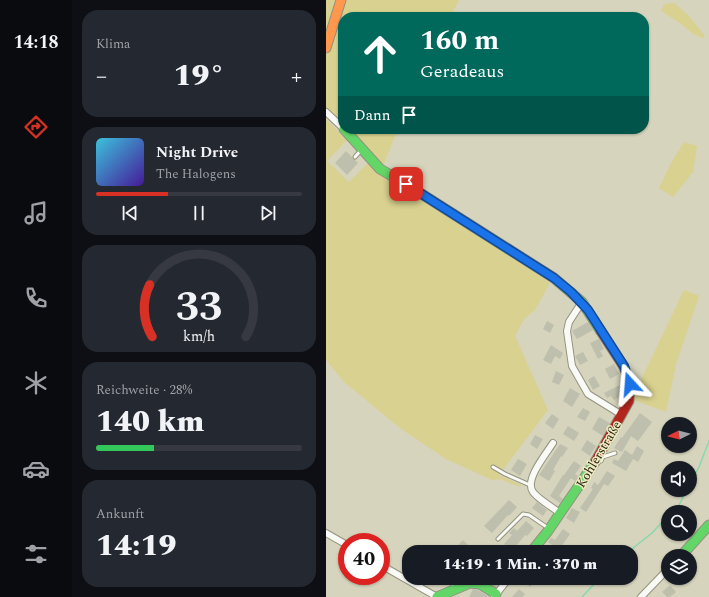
<!DOCTYPE html>
<html lang="de">
<meta charset="utf-8">
<style>
:root{--surface:#171b24;--page:#242831;--text:#f1f3f6;--muted:#9ea1a6;--line:#363941;--accent:#d93025}
body{margin:0;font-family:Spectral,serif;background:var(--page);color:var(--text);height:100vh;display:flex;flex-direction:column;font-size:15px;white-space:nowrap}
*{box-sizing:border-box;margin:0}
p{font-size:13px;color:var(--muted)}
.icon{flex:none;width:22px;height:22px;fill:none;stroke:currentColor;stroke-width:2;stroke-linecap:round;stroke-linejoin:round}
.map{position:relative;flex:1;overflow:hidden}
.drawer{display:flex;flex-direction:column;gap:10px;padding:10px;background:#0d0f14;width:254px}
.drawer>*{flex:none}
.guide{position:absolute;left:12px;top:12px;width:311px;height:122px;border-radius:16px;box-shadow:0 1px 3px #0004;background:#00695c;color:#fff;overflow:hidden}
.needle{width:26px;rotate:264deg}
.controls{position:absolute;left:335px;top:417px;display:grid;gap:8px}
.controls a{display:grid;place-items:center;width:36px;height:36px;border-radius:50%;background:var(--surface);box-shadow:0 1px 3px #0004;font-size:20px}
.speed{position:absolute;left:12px;top:533px;display:flex;gap:8px;font-size:20px;font-weight:700;text-align:center}
.speed>*{display:grid;place-content:center;width:52px;height:52px;border-radius:50%;background:var(--surface);box-shadow:0 1px 3px #0004;line-height:1}
.speed .limit{border:6px solid #d22;background:#fff;color:#111}
.pin{position:absolute;display:grid;place-items:center;width:34px;height:34px;color:#fff;margin:-17px;border-radius:8px;box-shadow:0 2px 6px #0006}
.me{position:absolute;width:44px;margin:-22px;rotate:341deg;stroke-linejoin:round;filter:drop-shadow(0 0 3px #0008)}
.turn{display:flex;align-items:center;gap:14px;height:84px;padding:0 16px;font-size:18px}
.turn .icon{width:52px;height:52px;stroke-width:2.5}
.turn b{display:block;font-size:28px;line-height:34px}
.then{display:flex;align-items:center;height:38px;padding:0 16px;background:#0003;gap:8px;font-size:15px}
.big{font-size:30px;font-weight:800;line-height:1.1}
.drawer .widget{flex:1;display:flex;flex-direction:column;justify-content:center;gap:6px;min-width:0;padding:0 14px;border-radius:16px;background:var(--page)}
.drawer .dial{align-items:center;gap:0}
.dial svg{height:104px;overflow:visible;fill:none;stroke:var(--line);stroke-width:7;stroke-linecap:round;text-anchor:middle}
.dial text{fill:var(--text);stroke:none}
.song{display:flex;align-items:center;gap:12px}
.cover{width:48px;height:48px;border-radius:6px;background:linear-gradient(135deg,hsl(190 70% 55%),hsl(260 70% 35%))}
.played{height:4px;border-radius:2px;background:linear-gradient(90deg,var(--accent) 35%,var(--line) 35%)}
.keys{display:flex;justify-content:space-around;direction:ltr}
.heat{display:flex;justify-content:space-between;align-items:center;font-size:22px;direction:ltr}
.charge{height:6px;border-radius:3px;background:linear-gradient(90deg,#34c759 28%,var(--line) 0)}
.trip{position:absolute;left:76px;top:545px;width:236px;height:40px;border-radius:16px;background:var(--surface);box-shadow:0 1px 3px #0004;font-weight:800;line-height:40px;text-align:center}
main{display:flex;flex:1;min-height:0}
.tabs{display:flex;flex-direction:column;width:72px;justify-content:space-around;align-items:center;background:#090b0e;color:var(--muted)}
.tabs .icon{width:28px;height:28px}
.tabs .on{color:var(--accent)}
.tabs b{font-size:18px;color:var(--text)}
.map>svg:first-child{display:block}
.green{fill:#d9d18f}
.lines{fill:none;stroke-linecap:round;stroke-linejoin:round}
.stream{stroke:#88d8ad;stroke-width:1.5}
.building{fill:#bebfad}
.lane-casing{stroke:#949381;stroke-width:5}
.street-casing{stroke:#949381;stroke-width:8}
.fast-casing{stroke:#949381;stroke-width:11}
.slow-casing{stroke:#949381;stroke-width:11}
.jam-casing{stroke:#949381;stroke-width:11}
.lane{stroke:#f9f9f5;stroke-width:3}
.street{stroke:#f9f9f5;stroke-width:6}
.fast{stroke:#63d668;stroke-width:9}
.slow{stroke:#ff974d;stroke-width:9}
.jam{stroke:#b3261e;stroke-width:9}
.route-casing{stroke:#114b97;stroke-width:10}
.route{stroke:#1a73e8;stroke-width:7}
.labels{text-anchor:middle;stroke-width:3;stroke-linejoin:round;paint-order:stroke}
.street-label{font-size:13px;fill:#2a2818;stroke:#eee9bf}
</style>
<main>
<nav class="tabs">
<b>14:18</b>
<svg class="icon on" aria-label="directions" viewBox="0 0 24 24"><path d="M12 3l9 9-9 9-9-9zM9 14v-3h6M13 9l2 2-2 2"/></svg>
<svg class="icon" aria-label="music" viewBox="0 0 24 24"><path d="M9 18V5l10-2v13"/><circle cx="6" cy="18" r="3"/><circle cx="16" cy="16" r="3"/></svg>
<svg class="icon" aria-label="phone" viewBox="0 0 24 24"><path d="M5 4h4l2 5-3 2q2 4 5 5l2-3 5 2v4C11 20 4 13 5 4z"/></svg>
<svg class="icon" aria-label="climate" viewBox="0 0 24 24"><path d="M12 3v18M4 7l16 10M4 17L20 7"/></svg>
<svg class="icon" aria-label="car" viewBox="0 0 24 24"><path d="M5 17H2v-5l4-1 3-4h7l3 4 3 1v5h-3M9 17h6M6 11h13"/><circle cx="7" cy="17" r="2"/><circle cx="17" cy="17" r="2"/></svg>
<svg class="icon" aria-label="filters" viewBox="0 0 24 24"><path d="M4 7h16M4 17h16"/><circle cx="9" cy="7" r="2"/><circle cx="15" cy="17" r="2"/></svg>
</nav>
<section class="drawer">
<div class="widget"><p>Klima</p>
<div class="heat"><a>−</a><b class="big">19°</b><a>+</a></div>
</div>
<div class="widget">
<div class="song"><i class="cover"></i><div><b>Night Drive</b><p>The Halogens</p></div></div>
<div class="played"></div>
<div class="keys"><svg class="icon" aria-label="previous" viewBox="0 0 24 24"><path d="M18 5L8 12l10 7zM5 5v14"/></svg><svg class="icon" aria-label="pause" viewBox="0 0 24 24"><path d="M8 5v14M16 5v14"/></svg><svg class="icon" aria-label="next" viewBox="0 0 24 24"><path d="M6 5l10 7-10 7zM19 5v14"/></svg></div>
</div>
<div class="widget dial"><svg viewBox="0 0 100 80">
<path d="M14 69A42 42 0 1 1 86 69"/>
<path d="M14 69A42 42 0 0 1 12 29" stroke="#d93025"/>
<text x="50" y="56" font-size="32" font-weight="700">33</text>
<text x="50" y="72" font-size="11">km/h</text>
</svg></div>
<div class="widget"><p>Reichweite · 28%</p><b class="big">140 km</b><div class="charge"></div></div>
<div class="widget"><p>Ankunft</p><b class="big">14:19</b></div>
</section>
<div class="map">
<svg width="383" height="597" viewBox="0 0 383 597">
<rect width="100%" height="100%" fill="#d6d4bc"/>
<g class="green">
<polygon points="0,0 133,0 124,17 17,17 17,122 4,111 0,117"/>
<polygon points="348,3 361,14 379,36 377,38 367,34 354,23 335,11 338,4"/>
<polygon points="0,119 21,140 1,161 23,182 43,162 41,151 24,129 72,129 54,173 178,250 224,283 209,310 198,319 189,336 222,410 173,475 195,485 194,487 173,479 166,480 120,459 74,428 18,382 0,360"/>
<polygon points="358,142 371,146 367,172 347,197 333,188 345,163"/>
<polygon points="358,290 373,296 350,364 340,412 306,399"/>
</g>
<g class="lines">
<g class="stream">
<polyline points="364,484 373,467 383,441"/>
<polyline points="346,512 353,505 361,490"/>
<polyline points="302,552 326,533 342,516"/>
<polyline points="256,597 274,578"/>
</g>
</g>
<g class="building">
<polygon points="20,151 32,163 21,175 9,163"/>
<polygon points="221,321 228,325 224,333 217,329"/>
<polygon points="262,322 267,330 251,339 246,331"/>
<polygon points="273,339 278,349 274,351 277,356 272,359 264,343"/>
<polygon points="225,345 237,353 234,359 229,356 225,364 217,360"/>
<polygon points="257,352 262,361 254,365 249,356"/>
<polygon points="288,364 293,374 284,379 279,369"/>
<polygon points="230,371 238,375 233,385 226,382"/>
<polygon points="268,376 274,386 267,390 262,380"/>
<polygon points="294,385 297,393 297,395 288,400 285,396 281,398 278,393"/>
<polygon points="244,388 254,394 246,407 237,401"/>
<polygon points="257,408 264,412 259,421 251,417"/>
<polygon points="314,413 326,422 312,441 305,436 296,452 288,448 295,437 296,438"/>
<polygon points="226,414 233,419 227,429 219,423"/>
<polygon points="273,417 284,423 277,436 266,429"/>
<polygon points="242,426 253,433 248,441 237,434"/>
<polygon points="209,435 217,439 211,449 204,444"/>
<polygon points="261,440 270,446 264,456 255,450"/>
<polygon points="234,444 242,448 236,457 235,456 227,470 229,471 223,481 213,475"/>
<polygon points="311,446 318,451 312,462 307,459 300,471 286,463 288,459 292,461 299,450 306,455"/>
<polygon points="192,459 201,464 194,476 185,470"/>
<polygon points="248,461 255,466 249,474 252,476 249,481 245,478 233,496 237,499 234,503 224,496 237,475 238,475"/>
<polygon points="281,471 289,476 282,486 278,484 260,512 254,508 267,489 265,488 268,482 272,485"/>
<polygon points="183,500 191,507 183,516 182,515 166,533 158,526"/>
<polygon points="211,502 221,510 217,516 206,508"/>
<polygon points="246,508 254,512 248,523 240,518"/>
<polygon points="200,521 208,528 201,536 199,535 186,551 178,544 186,535 183,533 188,528 191,531"/>
<polygon points="237,529 244,534 237,544 231,552 221,552 226,545 222,542 225,538 229,540"/>
<polygon points="137,540 144,547 138,552 136,552 131,546"/>
<polygon points="102,578 116,578 108,585"/>
<polygon points="164,578 173,578 176,580 170,587 161,582"/>
<polygon points="194,578 212,578 204,587"/>
<polygon points="344,585 350,592 344,597 341,597 336,592"/>
<polygon points="147,589 152,590 163,597 143,597"/>
<polygon points="193,589 199,594 197,597 186,597"/>
</g>
<g class="lines">
<g class="lane-casing">
<g id="lane">
<polyline points="29,157 36,149"/>
<polyline points="275,461 277,457 289,453"/>
<polyline points="167,467 179,474 204,485"/>
<polyline points="172,539 197,514 203,515 222,528"/>
</g>
</g>
<g class="street-casing">
<g id="street">
<polyline points="0,112 17,128"/>
<polyline points="256,302 243,322 241,331 246,366 262,394 296,415"/>
<path d="M227 443C220 454 198 480 207 492 211 498 227 508 234 513"/>
<polyline points="0,533 21,545"/>
<polyline points="55,565 111,597"/>
<polyline points="123,578 132,588"/>
<polyline points="168,597 183,578"/>
<polyline points="315,597 342,569"/>
</g>
</g>
<g class="fast-casing">
<g id="fast">
<polyline points="18,129 54,169 80,184 228,278 256,302 274,330"/>
<polyline points="205,552 222,531 269,462"/>
<polyline points="355,556 383,525"/>
<polyline points="111,597 144,583 154,584 170,594"/>
</g>
</g>
<g class="slow-casing">
<polyline id="slow" points="0,48 15,0"/>
</g>
<g class="jam-casing">
<polyline id="jam" points="269,462 303,401 304,384 298,367 274,330"/>
</g>
<use href="#lane" class="lane"/>
<use href="#street" class="street"/>
<use href="#fast" class="fast"/>
<use href="#slow" class="slow"/>
<use href="#jam" class="jam"/>
</g>
<g class="lines">
<g class="route-casing">
<polyline id="route" points="80,184 228,278 245,292 262,310 298,366 304,384"/>
</g>
<use href="#route" class="route"/>
</g>
<g class="labels">
<g class="street-label">
<text transform="translate(272 454) rotate(-59)" y="5">Kohlerstraße</text>
</g>
</g>
</svg>
<div class="controls">
<a><svg class="needle" viewBox="-14 -14 28 28"><path d="M0-13l5 13h-10z" fill="#e53935"/><path d="M0 13l5-13h-10z" fill="#9ea1a6"/></svg></a>
<a><svg class="icon" aria-label="sound" viewBox="0 0 24 24"><path d="M4 9h4l5-4v14l-5-4H4zM17 9q2 3 0 6"/></svg></a>
<a><svg class="icon" aria-label="search" viewBox="0 0 24 24"><circle cx="10" cy="10" r="6"/><path d="M15 15l6 6"/></svg></a>
<a><svg class="icon" aria-label="layers" viewBox="0 0 24 24"><path d="M12 4l9 5-9 5-9-5zM3 14l9 5 9-5"/></svg></a>
</div>
<div class="speed"><div class="limit">40</div></div>
<div class="pin" style="left:80px;top:184px;background:#d93025"><svg class="icon" aria-label="arrive" viewBox="0 0 24 24"><path d="M6 21V4h12l-3 4 3 4H6"/></svg></div>
<svg class="me" style="left:304px;top:384px" viewBox="-20 -20 40 40"><path d="M0-17L14 15 0 8-14 15z" fill="#1a73e8" stroke="#fff" stroke-width="4"/></svg>
<div class="trip">14:19 · 1 Min. · 370 m</div>
<div class="guide">
<div class="turn"><svg class="icon" aria-label="ahead" viewBox="0 0 24 24"><path d="M12 20V5M6 11l6-6 6 6"/></svg><div><b>160 m</b>Geradeaus</div></div>
<div class="then">Dann<svg class="icon" aria-label="arrive" viewBox="0 0 24 24"><path d="M6 21V4h12l-3 4 3 4H6"/></svg></div>
</div>
</div>
</main>
